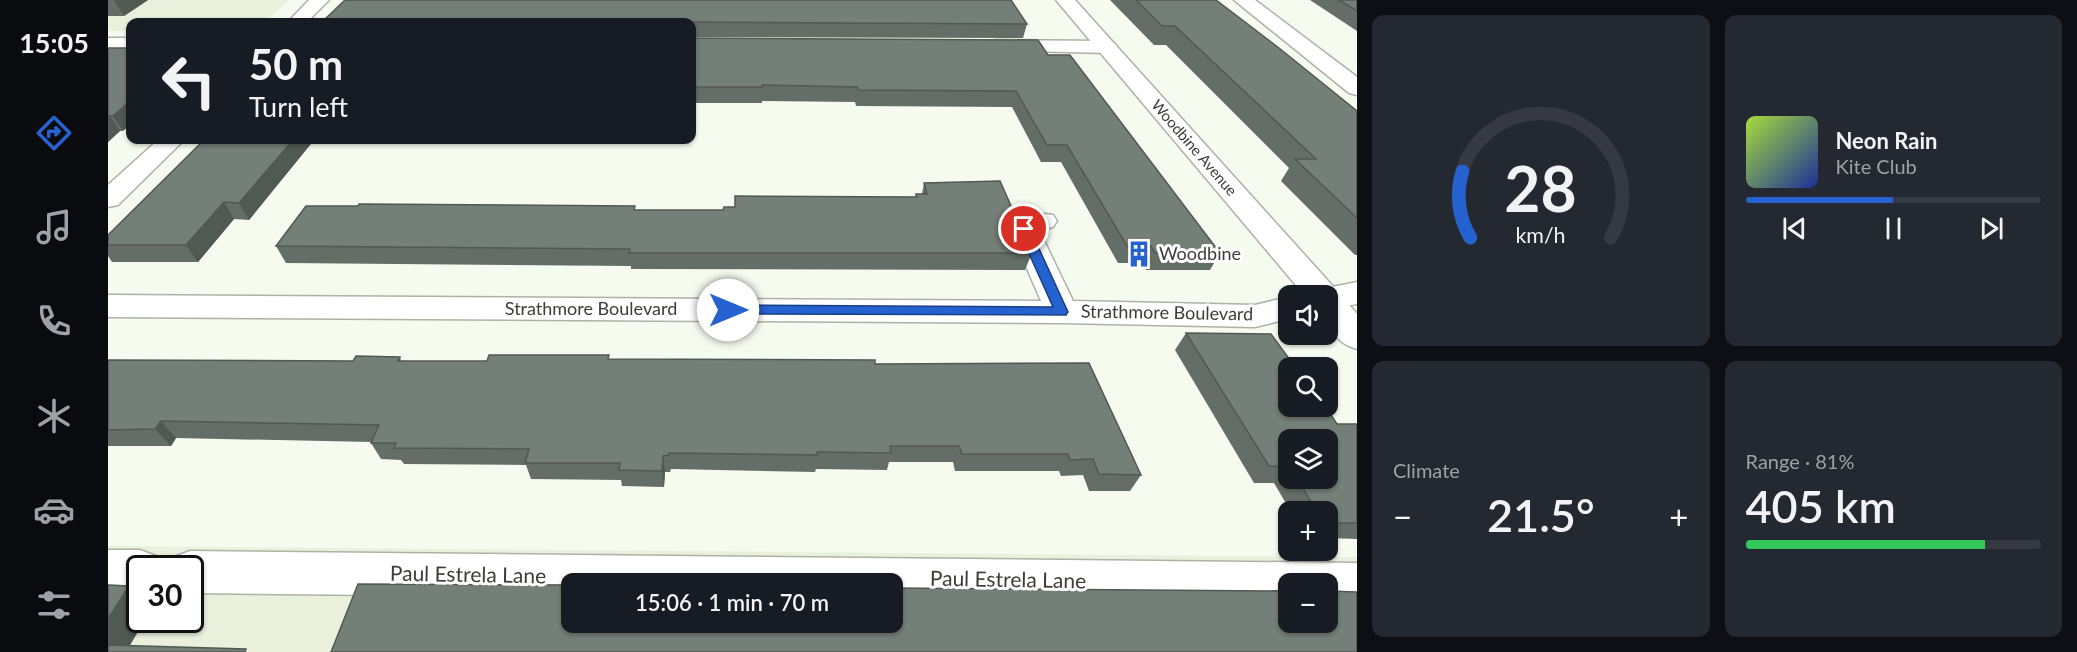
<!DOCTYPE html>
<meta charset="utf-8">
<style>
:root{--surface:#171b24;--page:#242831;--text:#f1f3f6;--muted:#9ea1a6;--line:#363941;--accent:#2562cf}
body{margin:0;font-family:Lato,sans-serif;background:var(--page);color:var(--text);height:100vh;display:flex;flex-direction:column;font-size:22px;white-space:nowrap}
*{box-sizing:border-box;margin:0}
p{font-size:20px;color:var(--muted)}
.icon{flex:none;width:33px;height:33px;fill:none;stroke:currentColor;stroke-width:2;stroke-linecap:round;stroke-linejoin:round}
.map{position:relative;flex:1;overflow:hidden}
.panel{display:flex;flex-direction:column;gap:15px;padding:15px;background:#0d0f14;width:720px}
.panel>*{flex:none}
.hud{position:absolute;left:18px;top:18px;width:570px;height:126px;border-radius:12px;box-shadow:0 2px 4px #0004;background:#171b24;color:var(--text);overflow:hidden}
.tools{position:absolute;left:1170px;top:285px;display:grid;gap:12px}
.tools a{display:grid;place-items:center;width:60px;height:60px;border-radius:12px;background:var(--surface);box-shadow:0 2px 4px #0004;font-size:30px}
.speed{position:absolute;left:18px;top:555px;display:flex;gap:12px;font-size:30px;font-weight:700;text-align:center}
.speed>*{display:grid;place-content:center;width:78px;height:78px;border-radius:50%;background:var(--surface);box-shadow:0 2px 4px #0004;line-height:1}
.speed .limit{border:3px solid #111;border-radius:9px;background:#fff;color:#111}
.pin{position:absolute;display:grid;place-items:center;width:51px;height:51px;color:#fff;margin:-26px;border:3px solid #fff;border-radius:50%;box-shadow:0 2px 6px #0007}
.me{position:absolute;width:66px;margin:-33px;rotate:90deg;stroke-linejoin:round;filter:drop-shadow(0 0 4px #0008)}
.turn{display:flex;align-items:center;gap:21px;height:126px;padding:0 24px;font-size:27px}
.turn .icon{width:78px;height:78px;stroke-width:2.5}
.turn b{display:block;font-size:42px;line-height:51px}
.big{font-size:45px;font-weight:600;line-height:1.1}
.panel .card{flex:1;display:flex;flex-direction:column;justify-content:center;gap:9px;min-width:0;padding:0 21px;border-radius:12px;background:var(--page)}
.panel .dial{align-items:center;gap:0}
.dial svg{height:156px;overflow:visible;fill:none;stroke:var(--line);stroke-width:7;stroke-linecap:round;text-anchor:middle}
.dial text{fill:var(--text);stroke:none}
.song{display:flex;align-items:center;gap:18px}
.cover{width:72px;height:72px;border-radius:9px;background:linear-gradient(135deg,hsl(80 70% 55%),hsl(230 70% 35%))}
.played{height:6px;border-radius:3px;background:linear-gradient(90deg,var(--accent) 50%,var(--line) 50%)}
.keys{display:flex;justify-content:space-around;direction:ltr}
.heat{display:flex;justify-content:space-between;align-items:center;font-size:33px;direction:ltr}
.charge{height:9px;border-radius:4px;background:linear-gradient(90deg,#34c759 81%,var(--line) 0)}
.panel .tiles{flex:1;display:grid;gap:15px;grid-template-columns:repeat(2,1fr)}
.trip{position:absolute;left:453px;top:573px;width:342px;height:60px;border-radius:12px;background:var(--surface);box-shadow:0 2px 4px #0004;font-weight:600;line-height:60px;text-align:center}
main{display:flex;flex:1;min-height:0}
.menu{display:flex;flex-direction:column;width:108px;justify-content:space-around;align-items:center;background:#090b0e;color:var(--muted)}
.menu .icon{width:42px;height:42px}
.menu .active{color:var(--accent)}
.menu b{font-size:27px;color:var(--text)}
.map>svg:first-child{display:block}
.built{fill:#e9f1dd;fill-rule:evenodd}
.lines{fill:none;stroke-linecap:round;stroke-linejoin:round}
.minor-casing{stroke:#adb2a6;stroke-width:3}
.major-casing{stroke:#adb2a6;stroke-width:3}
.minor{fill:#fff;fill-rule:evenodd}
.major{fill:#fff;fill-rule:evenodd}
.wall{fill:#646d66;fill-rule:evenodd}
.shaded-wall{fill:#515953}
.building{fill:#747f77;stroke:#515953;stroke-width:1.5}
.route{fill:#2562cf;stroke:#184087;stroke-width:1.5}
.labels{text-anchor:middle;stroke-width:6;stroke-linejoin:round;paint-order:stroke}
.far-street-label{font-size:15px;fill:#3b3d39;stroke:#fff}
.poi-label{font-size:18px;fill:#3b3d39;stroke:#fff;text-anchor:start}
.street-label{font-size:18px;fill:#3b3d39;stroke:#fff}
.near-street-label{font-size:21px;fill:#3b3d39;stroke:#fff}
</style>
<main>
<nav class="menu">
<b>15:05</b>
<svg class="icon active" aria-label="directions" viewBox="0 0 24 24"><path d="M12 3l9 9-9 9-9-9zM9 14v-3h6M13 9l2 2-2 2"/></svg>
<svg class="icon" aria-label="music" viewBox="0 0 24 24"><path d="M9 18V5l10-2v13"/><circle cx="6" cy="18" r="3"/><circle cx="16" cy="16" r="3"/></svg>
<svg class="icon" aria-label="phone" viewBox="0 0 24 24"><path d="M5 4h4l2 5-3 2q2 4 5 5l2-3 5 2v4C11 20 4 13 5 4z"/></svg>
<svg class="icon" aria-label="climate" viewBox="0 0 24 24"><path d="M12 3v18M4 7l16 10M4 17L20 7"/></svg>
<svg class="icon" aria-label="car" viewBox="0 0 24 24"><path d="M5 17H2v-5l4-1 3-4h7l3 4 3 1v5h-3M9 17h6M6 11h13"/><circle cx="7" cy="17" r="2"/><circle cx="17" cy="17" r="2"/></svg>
<svg class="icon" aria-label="filters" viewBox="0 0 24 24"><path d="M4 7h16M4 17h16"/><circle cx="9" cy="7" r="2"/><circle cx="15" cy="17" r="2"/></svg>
</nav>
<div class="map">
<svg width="1249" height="652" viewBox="0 0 1249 652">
<rect width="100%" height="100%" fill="#f6fbef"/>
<g class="built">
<polygon points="0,0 182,0 156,22 22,22 22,31 0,31"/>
<path d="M0 546 1249 557V652H0ZM32 568H82V620H32ZM464 584H784V622H464ZM1180 584H1220V622H1180Z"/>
</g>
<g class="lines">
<g class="minor-casing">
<g id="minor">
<polygon points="201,0 221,0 199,22 180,22"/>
<polygon points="1126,0 1147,0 1249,77 1249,95 1241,93"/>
<rect x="0" y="38" width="22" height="12"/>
<polygon points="888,40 999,41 1006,43 1009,47 1006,51 999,53 881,50 878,46 881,42"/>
<polygon points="50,140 76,140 10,205 0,207 0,185"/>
<polygon points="921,212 945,215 949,221 945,227 931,230 965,301 1147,305 1180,297 1180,319 1147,327 954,323 0,317 0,295 933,301 902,229 911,215"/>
<polygon points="1249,282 1249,304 1220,309 1220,296 1206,296 1209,290"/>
<polygon points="0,550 32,550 48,556 53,568 32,568 32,592 0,592"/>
<polygon points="82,551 1249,563 1249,605 1220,605 1220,584 1180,584 1180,605 784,600 784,584 464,584 464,597 82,593 82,568 61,568 66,557"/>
</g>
</g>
<g class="major-casing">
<path id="major" d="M948 0H967L1231 293 1249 314V349C1221 341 1220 321 1220 296H1197Z"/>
</g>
<use href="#minor" class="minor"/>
<use href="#major" class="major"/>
</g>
<g class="wall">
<polygon points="0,0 40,0 16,16 0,16"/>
<polygon points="237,0 919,24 915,38 584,37 584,22"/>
<polygon points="1002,0 1108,0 1249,111 1249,255 1247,255 1173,181 1181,168 1058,45 1046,45"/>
<polygon points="1202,0 1249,0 1249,31"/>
<polygon points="584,38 940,55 1112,253 1102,270 1038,270 1034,263 1010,263 953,162 933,162 904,107 748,106 747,102 654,101 654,103 584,103"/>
<polygon points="0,48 15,131 12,131 0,142"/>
<polygon points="96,140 206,140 141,220 126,219 90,262 4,262 0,256 0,235"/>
<polygon points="816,183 924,253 917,270 523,269 523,266 178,263 168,246 527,206 527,210 615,210 627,207 807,197 808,194 814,194"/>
<path d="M1078 333 1229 424H1249V539L1220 538V512H1183L1166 483H1146L1067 350ZM1180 440 1220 478H1180Z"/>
<polygon points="292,357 293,361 379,361 501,359 767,364 1033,475 1022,491 981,491 975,475 953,476 951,471 847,471 845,462 781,462 779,470 708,469 707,472 563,469 562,472 557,472 556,487 514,486 513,480 423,479 418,465 296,464 293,460 273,459 263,443 264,442 68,438 63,446 0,446 0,360 245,361"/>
</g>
<g class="shaded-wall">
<polygon points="6,0 40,0 16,16"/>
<polygon points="22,101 22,125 15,131 5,116"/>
<polygon points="2,116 12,131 0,142 0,117"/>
<polygon points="185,140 206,140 141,220 131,203"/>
<polygon points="116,202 126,219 90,262 78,245"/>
<polygon points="53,421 68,438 63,446 47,429"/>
<polygon points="555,456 557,472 556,487 554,471"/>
<polygon points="21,586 32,594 32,620 37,620 18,652 0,652 0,619"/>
</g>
<g class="building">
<polygon points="237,0 903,0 919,24 583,22 214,22"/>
<polygon points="1028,0 1108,0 1171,48 1249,111 1249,218 1187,159 1208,159 1067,26 1054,26"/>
<polygon points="1231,0 1249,0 1249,11"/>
<polygon points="584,38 930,40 940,55 962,55 1112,253 1047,253 1043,246 1019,246 959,145 939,145 908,91 750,90 749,87 654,85 654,87 584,87"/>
<polygon points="0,48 22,48 22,101 5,116 2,116 0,117"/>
<polygon points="96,140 185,140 131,203 116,202 78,245 0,245 0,235"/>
<polygon points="892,181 924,253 521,253 522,249 168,246 198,206 250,206 251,204 527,206 526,210 615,210 616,207 627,207 627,196 809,197 808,194 819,194 816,183"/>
<polygon points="1078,333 1163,334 1188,368 1180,368 1180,406 1217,406 1229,424 1249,424 1249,523 1220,523 1220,512 1209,512 1189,478 1220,478 1220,440 1180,440 1180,467 1161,466"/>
<polygon points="381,355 501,355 500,359 767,360 767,364 981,363 1033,475 991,474 985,459 962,460 960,454 854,454 851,446 782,446 783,453 709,452 710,455 561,453 561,455 555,456 554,471 511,470 512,463 417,463 421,449 286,448 288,443 263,443 271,425 53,421 47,429 0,430 0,360 245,361 248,356 292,357 290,361 379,361"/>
<polygon points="250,584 464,585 464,622 784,622 784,588 1180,591 1180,622 1220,622 1220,591 1249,592 1249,652 223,652"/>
<polygon points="0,585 21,586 0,619"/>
<polygon points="0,645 138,649 137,652 0,652"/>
</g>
<polygon class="route" points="916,225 922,229 960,312 958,315 620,314 613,310 620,305 945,307 910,229"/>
<defs>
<g id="building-bare" transform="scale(2.07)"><path d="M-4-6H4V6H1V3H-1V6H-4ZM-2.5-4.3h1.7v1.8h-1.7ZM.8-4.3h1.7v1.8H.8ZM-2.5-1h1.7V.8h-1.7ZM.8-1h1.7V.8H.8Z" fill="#2562cf" stroke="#fff" stroke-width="2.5" paint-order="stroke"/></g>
</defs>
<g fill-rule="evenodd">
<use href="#building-bare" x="1031" y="254"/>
</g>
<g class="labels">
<g class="far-street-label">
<text transform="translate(1086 148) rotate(49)" y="5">Woodbine Avenue</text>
</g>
<g class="poi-label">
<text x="1051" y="260">Woodbine</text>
</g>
<g class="street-label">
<text x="483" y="315">Strathmore Boulevard</text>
<text transform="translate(1059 313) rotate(1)" y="6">Strathmore Boulevard</text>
</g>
<g class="near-street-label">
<text transform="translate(360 575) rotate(1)" y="7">Paul Estrela Lane</text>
<text transform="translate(900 580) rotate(1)" y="7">Paul Estrela Lane</text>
</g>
</g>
</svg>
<div class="tools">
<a><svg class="icon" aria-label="sound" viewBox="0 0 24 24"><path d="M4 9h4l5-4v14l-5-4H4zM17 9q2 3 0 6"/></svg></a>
<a><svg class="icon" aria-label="search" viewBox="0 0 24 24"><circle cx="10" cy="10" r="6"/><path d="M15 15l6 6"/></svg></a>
<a><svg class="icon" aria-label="layers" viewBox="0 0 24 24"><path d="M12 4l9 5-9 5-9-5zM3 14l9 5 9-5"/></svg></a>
<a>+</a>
<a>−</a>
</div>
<div class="speed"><div class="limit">30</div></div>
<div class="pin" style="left:916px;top:229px;background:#d93025"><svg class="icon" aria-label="arrive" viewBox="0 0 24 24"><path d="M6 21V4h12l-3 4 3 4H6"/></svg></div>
<svg class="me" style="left:620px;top:310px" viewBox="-20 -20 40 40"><circle r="19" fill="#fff"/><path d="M0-13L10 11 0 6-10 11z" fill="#2562cf"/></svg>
<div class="trip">15:06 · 1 min · 70 m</div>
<div class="hud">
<div class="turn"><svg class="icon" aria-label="left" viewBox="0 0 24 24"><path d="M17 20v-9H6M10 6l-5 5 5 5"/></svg><div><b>50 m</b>Turn left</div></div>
</div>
</div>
<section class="panel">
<div class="tiles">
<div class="card dial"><svg viewBox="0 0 100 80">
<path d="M14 69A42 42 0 1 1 86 69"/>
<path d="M14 69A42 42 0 0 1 10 35" stroke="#2562cf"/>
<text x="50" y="56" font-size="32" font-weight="700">28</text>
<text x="50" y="72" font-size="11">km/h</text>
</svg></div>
<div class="card">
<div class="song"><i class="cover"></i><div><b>Neon Rain</b><p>Kite Club</p></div></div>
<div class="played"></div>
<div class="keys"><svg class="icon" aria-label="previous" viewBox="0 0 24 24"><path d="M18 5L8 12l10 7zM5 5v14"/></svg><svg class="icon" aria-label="pause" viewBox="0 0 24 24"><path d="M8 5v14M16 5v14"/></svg><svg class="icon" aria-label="next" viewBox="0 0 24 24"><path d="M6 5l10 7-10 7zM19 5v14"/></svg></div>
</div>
<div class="card"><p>Climate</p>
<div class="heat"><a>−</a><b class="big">21.5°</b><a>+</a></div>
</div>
<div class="card"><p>Range · 81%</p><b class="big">405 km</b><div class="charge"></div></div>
</div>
</section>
</main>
